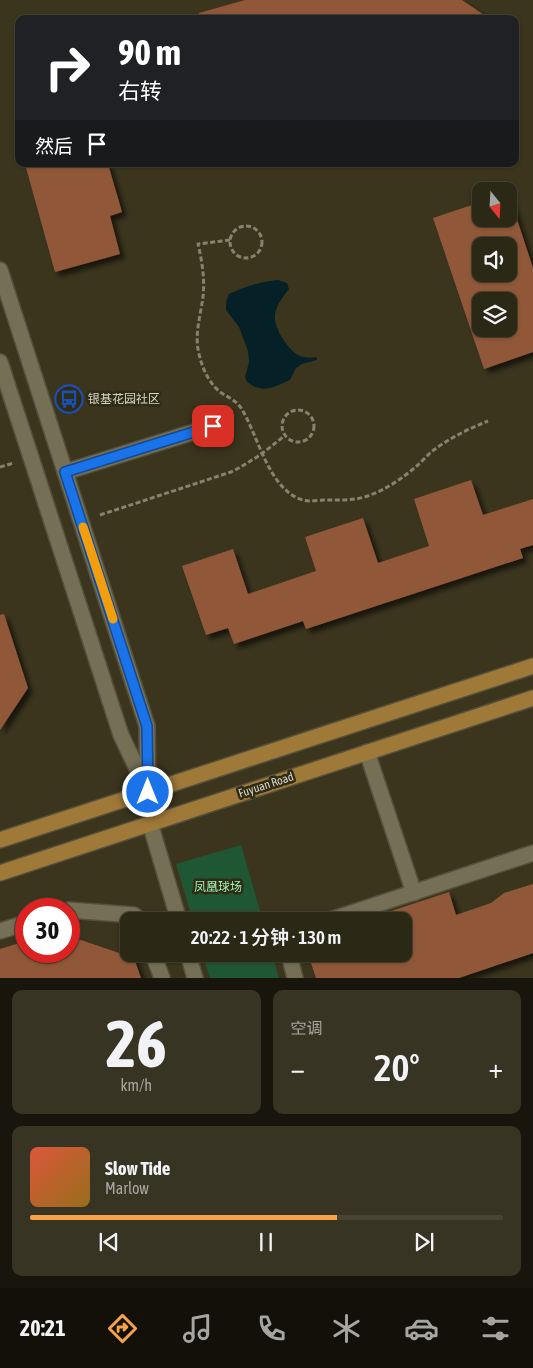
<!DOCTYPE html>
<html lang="zh">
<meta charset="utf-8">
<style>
:root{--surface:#2c2816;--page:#383423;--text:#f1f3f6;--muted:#a6a6a1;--line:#484435;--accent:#f7a149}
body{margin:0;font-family:"Asap Condensed","Noto Sans SC",sans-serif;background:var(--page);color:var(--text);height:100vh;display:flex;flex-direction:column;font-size:19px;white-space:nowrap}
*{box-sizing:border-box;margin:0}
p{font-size:16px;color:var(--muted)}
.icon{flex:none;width:28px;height:28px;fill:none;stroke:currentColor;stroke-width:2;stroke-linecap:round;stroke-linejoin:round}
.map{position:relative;height:978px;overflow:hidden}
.details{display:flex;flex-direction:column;gap:12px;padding:12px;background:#18160c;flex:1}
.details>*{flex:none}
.guide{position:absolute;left:15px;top:15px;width:504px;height:152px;border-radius:10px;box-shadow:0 1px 4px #0004,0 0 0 1px var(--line);background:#202124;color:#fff;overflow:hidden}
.needle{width:32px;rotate:162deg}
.fabs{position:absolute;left:472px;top:182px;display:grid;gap:10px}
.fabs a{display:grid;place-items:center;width:45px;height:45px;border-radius:10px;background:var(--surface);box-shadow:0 1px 4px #0004,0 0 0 1px var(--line);font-size:25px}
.speed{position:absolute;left:15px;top:898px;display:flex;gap:10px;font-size:25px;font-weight:700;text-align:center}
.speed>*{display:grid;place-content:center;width:65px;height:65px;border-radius:50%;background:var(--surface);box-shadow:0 1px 4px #0004,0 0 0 1px var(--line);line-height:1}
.speed .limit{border:8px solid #d22;background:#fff;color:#111}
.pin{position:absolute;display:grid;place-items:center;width:42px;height:42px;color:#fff;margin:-21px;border-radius:10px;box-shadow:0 2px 8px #0006}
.me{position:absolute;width:55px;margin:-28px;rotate:0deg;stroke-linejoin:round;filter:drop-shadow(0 0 4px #0008)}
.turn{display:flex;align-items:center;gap:18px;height:105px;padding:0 20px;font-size:22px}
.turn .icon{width:65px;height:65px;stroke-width:2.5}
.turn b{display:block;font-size:35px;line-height:42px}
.then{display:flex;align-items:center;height:48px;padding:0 20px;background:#0003;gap:10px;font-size:19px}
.big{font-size:38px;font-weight:600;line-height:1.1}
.details .tile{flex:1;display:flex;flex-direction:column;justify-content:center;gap:8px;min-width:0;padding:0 18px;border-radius:10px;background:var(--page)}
.details .dial{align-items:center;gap:0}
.dial b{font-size:65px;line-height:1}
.song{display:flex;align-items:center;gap:15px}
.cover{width:60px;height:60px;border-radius:8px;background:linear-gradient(135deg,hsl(10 70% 55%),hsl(40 70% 35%))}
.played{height:5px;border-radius:2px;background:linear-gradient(90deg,var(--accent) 65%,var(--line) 65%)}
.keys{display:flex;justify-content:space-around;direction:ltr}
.heat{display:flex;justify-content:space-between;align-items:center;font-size:28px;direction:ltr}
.details .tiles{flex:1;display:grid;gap:12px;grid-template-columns:1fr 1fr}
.tile:last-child{grid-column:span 2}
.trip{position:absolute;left:120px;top:912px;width:292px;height:50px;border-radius:10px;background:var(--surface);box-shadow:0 1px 4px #0004,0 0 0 1px var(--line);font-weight:600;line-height:50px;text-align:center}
.dock{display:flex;height:80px;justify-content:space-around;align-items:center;background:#121009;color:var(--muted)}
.dock .icon{width:35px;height:35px}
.dock .selected{color:var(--accent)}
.dock b{font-size:22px;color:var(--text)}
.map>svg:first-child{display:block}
.green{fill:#1f5735}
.water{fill:#052127}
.building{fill:#905839;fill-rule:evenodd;filter:url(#shadow)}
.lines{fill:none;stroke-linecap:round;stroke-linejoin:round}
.minor-casing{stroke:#55503c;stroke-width:18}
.major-casing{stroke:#55503c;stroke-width:18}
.path{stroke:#87826f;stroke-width:3;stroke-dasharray:5 2.5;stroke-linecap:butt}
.minor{stroke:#746f55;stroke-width:15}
.major{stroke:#9f7938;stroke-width:15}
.route-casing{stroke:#114b97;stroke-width:12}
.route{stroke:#1a73e8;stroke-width:9}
.slow{stroke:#f59e0b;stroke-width:9}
.labels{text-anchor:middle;stroke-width:5;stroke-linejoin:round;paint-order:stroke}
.poi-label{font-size:12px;fill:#d7d4c6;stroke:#302b14;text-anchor:start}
.street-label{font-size:12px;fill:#d7d4c6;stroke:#302b14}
.park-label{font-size:12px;fill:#9bf1b7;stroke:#302b14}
</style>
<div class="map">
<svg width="533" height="978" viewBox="0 0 533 978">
<defs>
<filter id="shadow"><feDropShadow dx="4.5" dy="4.5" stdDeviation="2.5" flood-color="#0009"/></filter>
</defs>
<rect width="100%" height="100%" fill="#3b351e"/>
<g class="green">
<polygon points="241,845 263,921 193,921 176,864"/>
<polygon points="202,954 272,954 279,978 210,978"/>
</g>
<path class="water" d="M278 280 287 283 289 289C283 297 277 304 275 314 273 327 287 348 298 355 304 358 311 358 317 357V360L302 364 296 368 290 380 274 387 264 389 255 387 247 382 245 377 249 362 248 351 239 327 226 310V302L229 294C245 286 260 282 278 280Z"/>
<g class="building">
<polygon points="245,0 462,0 490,19 200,19 199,13"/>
<polygon points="25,164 108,164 122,212 110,216 120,254 55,272"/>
<path d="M509 195 533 268V352L484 369 433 218 481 202V219H509ZM481 246H509V274H481ZM481 301H509V329H481Z"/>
<polygon points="471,480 483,515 533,499 533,545 520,549 523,558 306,629 303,621 234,644 228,628 206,635 182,566 233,549 248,594 316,571 305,537 363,518 378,563 429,546 414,499"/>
<polygon points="4,614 28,688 0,730 0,615"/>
<polygon points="533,884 533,953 459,978 316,978 309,957 320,954 404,954 404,921 378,921 376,916 449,892 456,915 491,903 504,893"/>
<polygon points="69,936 134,958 141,978 0,978 0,949 26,941 26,951 69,951"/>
</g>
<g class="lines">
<g class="minor-casing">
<g id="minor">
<polyline points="0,270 147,726 148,792"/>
<polyline points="0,362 121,735 146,788"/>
<polyline points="65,472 213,426"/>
<polyline points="367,752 414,893"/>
<polyline points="150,823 179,921"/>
<polyline points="69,910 134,915 141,921"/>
<polyline points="327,921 533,853"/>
<polyline points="0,931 26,923"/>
<polyline points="153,954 162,978"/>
<polyline points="188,954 195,978"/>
<polyline points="289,954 295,978"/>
</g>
</g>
<g class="major-casing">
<g id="major">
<polyline points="0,840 533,666"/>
<polyline points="0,873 533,698"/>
</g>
</g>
<g class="path">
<circle cx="246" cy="242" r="16"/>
<path d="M230 240 198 244C202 261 205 279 203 297 201 313 195 332 198 349 201 365 207 381 220 392 227 397 236 400 241 408 258 434 268 490 303 500 309 502 318 500 325 500 340 500 356 501 370 495 387 489 404 477 418 465 422 461 427 456 431 452 448 439 468 429 488 421"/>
<circle cx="298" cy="426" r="16"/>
<polyline points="0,467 14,463"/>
<path d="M100 515 231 472C251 462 268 450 285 435"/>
</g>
<use href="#minor" class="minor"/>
<use href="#major" class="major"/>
</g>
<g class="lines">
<g class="route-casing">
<polyline id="route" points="148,792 147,726 65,472 213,426"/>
</g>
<use href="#route" class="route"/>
<polyline class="slow" points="83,527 113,619"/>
</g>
<defs>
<g id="bus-ring" transform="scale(1.4375)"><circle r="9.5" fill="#302b14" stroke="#1a4fb4" stroke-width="1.5"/><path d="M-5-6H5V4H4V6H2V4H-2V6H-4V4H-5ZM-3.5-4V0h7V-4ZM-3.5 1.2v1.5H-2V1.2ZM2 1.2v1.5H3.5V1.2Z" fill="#1a4fb4"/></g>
</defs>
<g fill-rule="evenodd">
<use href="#bus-ring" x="69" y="399"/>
</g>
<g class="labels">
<g class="poi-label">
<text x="88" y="403">银基花园社区</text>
</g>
<g class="street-label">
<text transform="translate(266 785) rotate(-18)" y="4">Fuyuan Road</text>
</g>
<g class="park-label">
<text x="218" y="891">凤凰球场</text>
</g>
</g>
</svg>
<div class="fabs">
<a><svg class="needle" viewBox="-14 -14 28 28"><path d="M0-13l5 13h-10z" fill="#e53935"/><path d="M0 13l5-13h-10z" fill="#a6a6a1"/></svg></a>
<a><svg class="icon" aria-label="sound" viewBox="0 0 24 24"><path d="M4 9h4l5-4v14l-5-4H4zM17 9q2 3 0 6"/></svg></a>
<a><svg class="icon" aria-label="layers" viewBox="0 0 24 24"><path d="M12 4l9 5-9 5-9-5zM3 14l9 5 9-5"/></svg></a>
</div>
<div class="speed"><div class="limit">30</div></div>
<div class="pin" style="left:213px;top:426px;background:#d93025"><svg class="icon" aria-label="arrive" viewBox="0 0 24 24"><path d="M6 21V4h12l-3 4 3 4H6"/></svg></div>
<svg class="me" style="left:148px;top:792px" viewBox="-20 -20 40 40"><circle r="17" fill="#1a73e8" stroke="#fff" stroke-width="3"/><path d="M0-11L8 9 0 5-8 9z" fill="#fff"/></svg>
<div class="trip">20:22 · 1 分钟 · 130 m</div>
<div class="guide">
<div class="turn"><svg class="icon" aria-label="right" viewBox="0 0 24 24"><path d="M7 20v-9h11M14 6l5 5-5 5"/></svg><div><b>90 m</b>右转</div></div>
<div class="then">然后<svg class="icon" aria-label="arrive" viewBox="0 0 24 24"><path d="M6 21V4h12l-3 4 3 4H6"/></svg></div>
</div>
</div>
<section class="details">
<div class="tiles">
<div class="tile dial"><b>26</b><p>km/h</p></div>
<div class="tile"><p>空调</p>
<div class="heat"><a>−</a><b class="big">20°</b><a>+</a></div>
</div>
<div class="tile">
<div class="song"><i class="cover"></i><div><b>Slow Tide</b><p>Marlow</p></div></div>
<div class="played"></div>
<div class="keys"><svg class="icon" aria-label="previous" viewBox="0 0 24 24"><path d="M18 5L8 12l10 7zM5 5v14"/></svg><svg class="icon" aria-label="pause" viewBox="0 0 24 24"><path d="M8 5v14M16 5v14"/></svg><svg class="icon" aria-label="next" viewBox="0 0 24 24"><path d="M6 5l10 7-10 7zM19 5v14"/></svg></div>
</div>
</div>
</section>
<nav class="dock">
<b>20:21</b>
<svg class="icon selected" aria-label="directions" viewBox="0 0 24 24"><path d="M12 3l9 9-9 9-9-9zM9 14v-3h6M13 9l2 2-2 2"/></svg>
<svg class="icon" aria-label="music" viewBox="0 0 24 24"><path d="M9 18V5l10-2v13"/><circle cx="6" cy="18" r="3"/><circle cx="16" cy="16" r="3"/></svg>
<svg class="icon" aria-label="phone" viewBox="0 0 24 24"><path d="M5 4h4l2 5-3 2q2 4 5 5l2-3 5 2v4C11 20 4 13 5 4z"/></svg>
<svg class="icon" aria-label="climate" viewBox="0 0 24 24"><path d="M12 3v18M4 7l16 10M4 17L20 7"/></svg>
<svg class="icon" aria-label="car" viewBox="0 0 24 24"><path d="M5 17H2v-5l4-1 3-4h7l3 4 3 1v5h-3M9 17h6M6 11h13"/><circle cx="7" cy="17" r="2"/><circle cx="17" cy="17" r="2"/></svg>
<svg class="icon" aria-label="filters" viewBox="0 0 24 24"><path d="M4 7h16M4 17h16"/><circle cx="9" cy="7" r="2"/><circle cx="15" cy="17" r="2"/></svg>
</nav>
